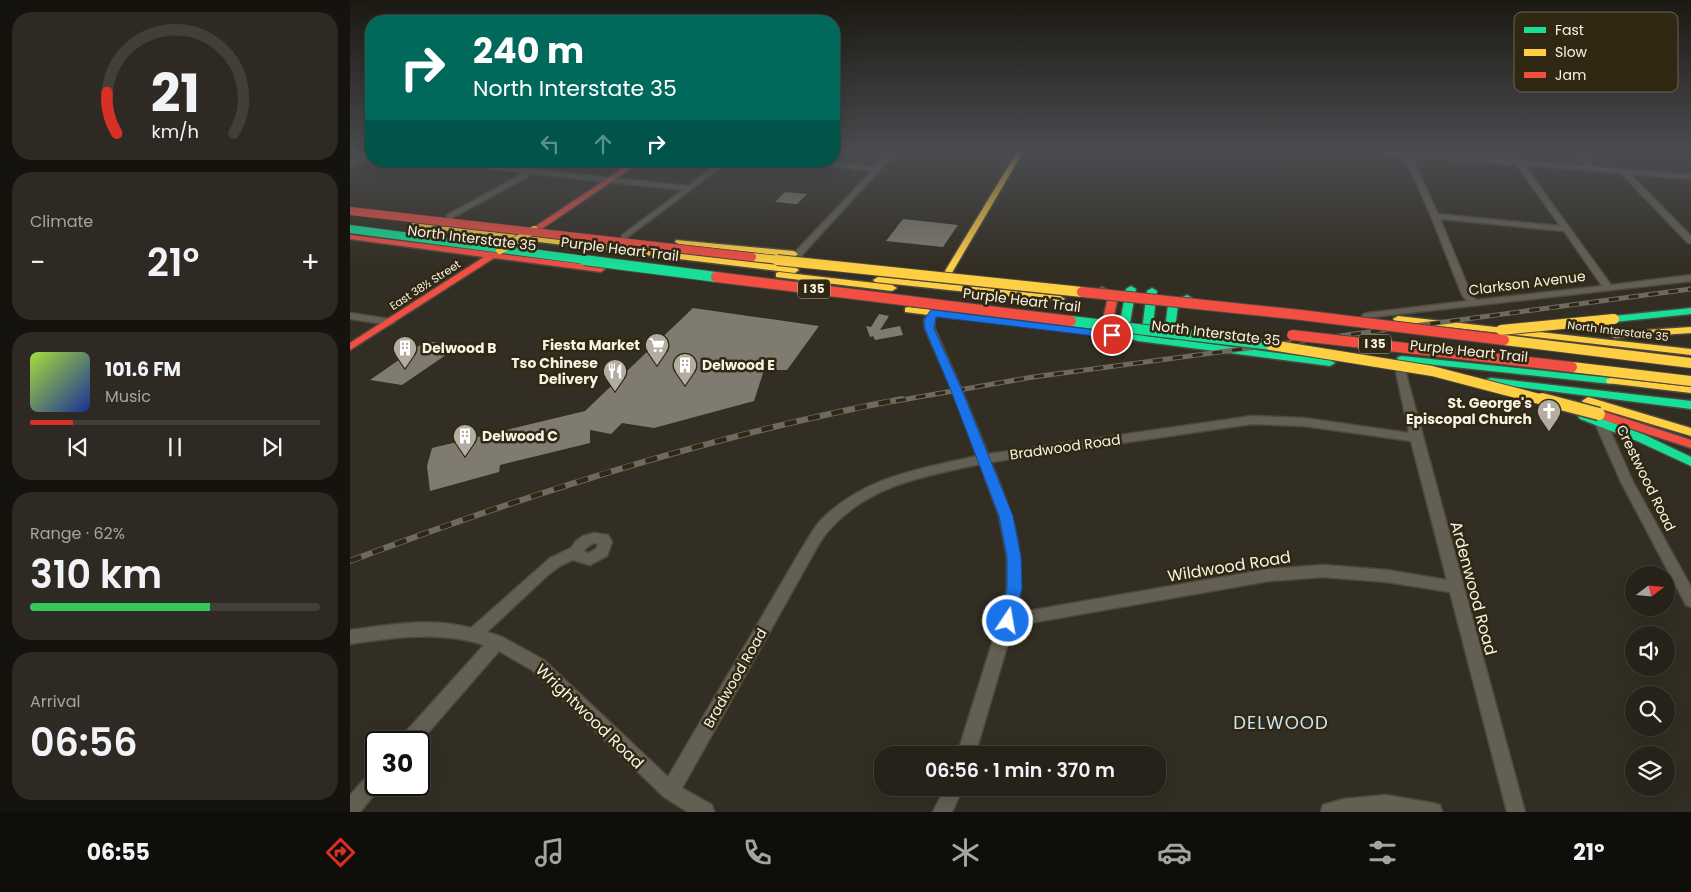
<!DOCTYPE html>
<meta charset="utf-8">
<style>
:root{--surface:#26221a;--page:#2e2a23;--text:#f1f3f6;--muted:#a4a4a2;--line:#423f39;--accent:#d93025}
body{margin:0;font-family:Poppins,sans-serif;background:var(--page);color:var(--text);height:100vh;display:flex;flex-direction:column;font-size:19px;white-space:nowrap}
*{box-sizing:border-box;margin:0}
p{font-size:16px;color:var(--muted)}
.icon{flex:none;width:28px;height:28px;fill:none;stroke:currentColor;stroke-width:2;stroke-linecap:round;stroke-linejoin:round}
.map{position:relative;flex:1;overflow:hidden}
.drawer{display:flex;flex-direction:column;gap:12px;padding:12px;background:#15130e;width:350px}
.drawer>*{flex:none}
.hud{position:absolute;left:15px;top:15px;width:475px;height:152px;border-radius:20px;box-shadow:0 5px 20px #0002,0 0 0 1px var(--line);background:#00695c;color:#fff;overflow:hidden}
.needle{width:32px;rotate:74deg}
.controls{position:absolute;left:1275px;top:566px;display:grid;gap:10px}
.controls a{display:grid;place-items:center;width:50px;height:50px;border-radius:50%;background:var(--surface);box-shadow:0 5px 20px #0002,0 0 0 1px var(--line);font-size:25px}
.speed{position:absolute;left:15px;top:731px;display:flex;gap:10px;font-size:25px;font-weight:700;text-align:center}
.speed>*{display:grid;place-content:center;width:65px;height:65px;border-radius:50%;background:var(--surface);box-shadow:0 5px 20px #0002,0 0 0 1px var(--line);line-height:1}
.speed .limit{border:2px solid #111;border-radius:8px;background:#fff;color:#111}
.pin{position:absolute;display:grid;place-items:center;width:42px;height:42px;color:#fff;margin:-21px;border:2px solid #fff;border-radius:50%;box-shadow:0 1px 5px #0007}
.me{position:absolute;width:55px;margin:-28px;rotate:12deg;stroke-linejoin:round;filter:drop-shadow(0 0 4px #0008)}
.turn{display:flex;align-items:center;gap:18px;height:105px;padding:0 25px;font-size:22px}
.turn .icon{width:65px;height:65px;stroke-width:2.5}
.turn b{display:block;font-size:35px;line-height:42px}
.lanes{display:flex;align-items:center;height:48px;padding:0 25px;background:#0003;justify-content:center;gap:25px;direction:ltr}
.lanes .off{opacity:.35}
.big{font-size:38px;font-weight:600;line-height:1.1}
.drawer .tile{flex:1;display:flex;flex-direction:column;justify-content:center;gap:8px;min-width:0;padding:0 18px;border-radius:20px;background:var(--page)}
.drawer .dial{align-items:center;gap:0}
.dial svg{height:130px;overflow:visible;fill:none;stroke:var(--line);stroke-width:7;stroke-linecap:round;text-anchor:middle}
.dial text{fill:var(--text);stroke:none}
.song{display:flex;align-items:center;gap:15px}
.cover{width:60px;height:60px;border-radius:8px;background:linear-gradient(135deg,hsl(80 70% 55%),hsl(230 70% 35%))}
.played{height:5px;border-radius:2px;background:linear-gradient(90deg,var(--accent) 15%,var(--line) 15%)}
.keys{display:flex;justify-content:space-around;direction:ltr}
.heat{display:flex;justify-content:space-between;align-items:center;font-size:28px;direction:ltr}
.charge{height:8px;border-radius:4px;background:linear-gradient(90deg,#34c759 62%,var(--line) 0)}
.trip{position:absolute;left:524px;top:746px;width:292px;height:50px;border-radius:20px;background:var(--surface);box-shadow:0 5px 20px #0002,0 0 0 1px var(--line);font-weight:600;line-height:50px;text-align:center}
.tabs{display:flex;height:80px;justify-content:space-around;align-items:center;background:#0f0e0a;color:var(--muted)}
.tabs .icon{width:35px;height:35px}
.tabs .current{color:var(--accent)}
.tabs b{font-size:22px;color:var(--text)}
main{display:flex;flex:1;min-height:0}
.map>svg:first-child{display:block}
.building{fill:#7f7b71}
.lines{fill:none;stroke-linecap:round;stroke-linejoin:round}
.street-casing{stroke:#4d4940;stroke-width:3}
.fast-casing{stroke:#4d4940;stroke-width:3}
.slow-casing{stroke:#4d4940;stroke-width:3}
.jam-casing{stroke:#4d4940;stroke-width:3}
.street{fill:#645f53;fill-rule:evenodd}
.fast{fill:#16e098;fill-rule:evenodd}
.slow{fill:#ffcf43;fill-rule:evenodd}
.jam{fill:#f24e42;fill-rule:evenodd}
.rail-far1-casing{stroke:#6e6a5f;stroke-width:5}
.rail-casing{stroke:#6e6a5f;stroke-width:6}
.rail-far1{stroke:#302812;stroke-width:3;stroke-dasharray:10;stroke-linecap:butt}
.rail{stroke:#302812;stroke-width:4.5;stroke-dasharray:12;stroke-linecap:butt}
.fast-bridge-far1-casing{stroke:#4d4940;stroke-width:9;stroke-linecap:butt}
.fast-bridge-casing{stroke:#4d4940;stroke-width:12;stroke-linecap:butt}
.slow-bridge-far2-casing{stroke:#4d4940;stroke-width:9;stroke-linecap:butt}
.slow-bridge-far1-casing{stroke:#4d4940;stroke-width:12;stroke-linecap:butt}
.slow-bridge-casing{stroke:#4d4940;stroke-width:15;stroke-linecap:butt}
.jam-bridge-far1-casing{stroke:#4d4940;stroke-width:9;stroke-linecap:butt}
.jam-bridge-casing{stroke:#4d4940;stroke-width:12;stroke-linecap:butt}
.fast-bridge-far1{stroke:#16e098;stroke-width:8}
.fast-bridge{stroke:#16e098;stroke-width:10}
.slow-bridge-far2{stroke:#ffcf43;stroke-width:8}
.slow-bridge-far1{stroke:#ffcf43;stroke-width:10}
.slow-bridge{stroke:#ffcf43;stroke-width:12}
.jam-bridge-far1{stroke:#f24e42;stroke-width:8}
.jam-bridge{stroke:#f24e42;stroke-width:10}
.route{fill:#1a73e8;stroke:#114b97}
.labels{text-anchor:middle;stroke-width:5;stroke-linejoin:round;paint-order:stroke}
.far-street-label{font-size:11px;fill:#f8f2e5;stroke:#302812}
.shield{fill:#302812;stroke:#bcb5a6;stroke-width:1}
.shield-label{font-size:12px;font-weight:bold;fill:#f8f2e5}
.street-label{font-size:14px;fill:#f8f2e5;stroke:#302812}
.poi-label{font-size:14px;font-weight:bold;fill:#f8f2e5;stroke:#302812;text-anchor:end}
.near-street-label{font-size:16px;fill:#f8f2e5;stroke:#302812}
.near-neighbourhood-label{font-size:18px;letter-spacing:1px;fill:#c8e4f8;stroke:#302812}
.key{fill:#302812;stroke:#6c6551;stroke-width:1}
.key-label{font-size:14px;fill:#f8f2e5}
</style>
<main>
<section class="drawer">
<div class="tile dial"><svg viewBox="0 0 100 80">
<path d="M14 69A42 42 0 1 1 86 69"/>
<path d="M14 69A42 42 0 0 1 8 44" stroke="#d93025"/>
<text x="50" y="56" font-size="32" font-weight="700">21</text>
<text x="50" y="72" font-size="11">km/h</text>
</svg></div>
<div class="tile"><p>Climate</p>
<div class="heat"><a>−</a><b class="big">21°</b><a>+</a></div>
</div>
<div class="tile">
<div class="song"><i class="cover"></i><div><b>101.6 FM</b><p>Music</p></div></div>
<div class="played"></div>
<div class="keys"><svg class="icon" aria-label="previous" viewBox="0 0 24 24"><path d="M18 5L8 12l10 7zM5 5v14"/></svg><svg class="icon" aria-label="pause" viewBox="0 0 24 24"><path d="M8 5v14M16 5v14"/></svg><svg class="icon" aria-label="next" viewBox="0 0 24 24"><path d="M6 5l10 7-10 7zM19 5v14"/></svg></div>
</div>
<div class="tile"><p>Range · 62%</p><b class="big">310 km</b><div class="charge"></div></div>
<div class="tile"><p>Arrival</p><b class="big">06:56</b></div>
</section>
<div class="map">
<svg width="1341" height="812" viewBox="0 0 1341 812">
<rect width="100%" height="100%" fill="#332e23"/>
<g class="building">
<polygon points="435,192 457,194 447,204 425,202"/>
<polygon points="553,219 608,225 593,247 536,241"/>
<polygon points="343,308 469,326 437,370 414,370 404,401 304,428 272,423 261,434 240,430 240,443 150,465 149,472 80,491 77,466 82,448 235,411"/>
<polygon points="529,314 539,316 530,330 550,326 553,335 525,340 523,336 520,337 516,326 521,327"/>
<polygon points="76,341 109,346 52,385 20,380"/>
</g>
<g class="lines">
<g class="street-casing">
<g id="street">
<polygon points="0,152 21,152 21,157 0,167 0,162 15,155 0,154"/>
<polygon points="539,152 546,152 451,256 445,256 445,252 522,171 447,161 472,161 525,167"/>
<path d="M1036 152H1062L1163 160 1158 152H1164L1171 161 1236 166 1224 152H1231L1244 167 1341 175V179L1280 174 1341 236V243H1338L1271 173 1174 165 1261 285 1341 275V281L1014 318 1012 316 1014 314 1017 313 1117 301 1112 295 1081 216 1054 155 1039 154ZM1061 156 1167 165 1210 226 1088 214ZM1090 219 1214 231 1252 286 1126 300 1121 294Z"/>
<polygon points="81,161 106,161 180,169 194,161 203,161 189,170 338,186 371,161 379,161 275,239 272,239 272,235 333,190 183,174 100,219 97,219 97,215 174,173"/>
<path d="M583 310 588 313 584 320 585 329 611 388 638 454 902 416 954 418 1059 433 1046 372 1051 369 1055 370 1175 812H1157L1100 592 1037 582 973 577 919 581 663 626 625 755H607L649 621 657 588V557L649 516 630 464C573 477 521 484 480 529 472 537 467 548 461 558L332 788 362 805 364 812H338L314 797 182 670 149 651 69 743 50 742 52 736 134 645C90 631 46 637 0 644V630C40 625 82 617 121 628L200 558 221 548 226 541 233 536 244 533 258 535 262 542 257 556 240 565 223 560 210 566 199 574 137 632 152 637 194 660 318 777 451 550C457 541 463 529 470 521 513 477 569 469 627 456L601 388 575 329 574 320 580 311ZM902 424 954 426 1061 441 1097 580 1037 570 973 565 919 569 666 613C678 553 663 516 641 462ZM244 543 248 544 246 549 238 553 234 552 236 548Z"/>
<polygon points="0,313 40,319 45,322 40,325 0,319"/>
<polygon points="1250,417 1256,421 1283,482 1341,587 1341,607 1336,605 1271,482 1244,421"/>
<polygon points="26,770 26,785 32,785 10,812 0,812 0,795 20,773"/>
<polygon points="595,788 613,788 602,812 583,812"/>
<polygon points="1036,795 1083,803 1090,805 1092,812 971,812 973,805 994,799"/>
</g>
</g>
<g class="fast-casing">
<g id="fast">
<polygon points="781,286 786,289 779,328 785,333 792,330 797,291 802,288 807,291 802,332 795,336 825,340 815,329 818,304 837,295 842,298 828,305 825,329 831,335 837,338 837,341 980,360 985,363 980,366 788,341 778,338 769,329 776,289"/>
<polygon points="1341,308 1341,314 1264,322 1259,319 1264,316"/>
<polygon points="1052,356 1261,378 1266,381 1261,384 1048,361 1047,359 1048,357"/>
<polygon points="1141,378 1341,401 1341,409 1137,383 1136,381 1137,379"/>
<polygon points="1234,412 1295,435 1341,457 1341,466 1287,441 1230,419 1228,416"/>
</g>
</g>
<g class="slow-casing">
<g id="slow">
<polygon points="667,152 673,152 603,271 602,273 596,273 595,271"/>
<polygon points="61,223 445,267 449,270 445,273 64,227 61,227"/>
<polygon points="326,240 444,251 448,254 444,257 329,244 325,242"/>
<polygon points="429,272 542,285 547,288 542,291 426,277 426,273"/>
<polygon points="528,277 710,296 715,299 710,302 525,282 523,280"/>
<polygon points="558,307 610,313 615,316 610,319 555,312 555,308"/>
<polygon points="1048,316 1341,349 1341,355 1045,321 1043,319"/>
<polygon points="1341,327 1341,333 1265,338 1260,335 1265,332"/>
<polygon points="1261,378 1341,387 1341,393 1257,383 1256,381 1257,379"/>
<polygon points="1238,397 1341,428 1341,436 1234,404 1232,401"/>
</g>
</g>
<g class="jam-casing">
<g id="jam">
<polygon points="284,161 292,161 187,232 180,230"/>
<polygon points="0,235 141,252 146,250 150,254 251,266 255,269 251,272 144,258 0,350 0,343 134,257 0,239"/>
<polygon points="752,287 768,296 762,325 760,327 744,332 739,329 752,323 758,297 747,290"/>
<polygon points="1249,410 1341,440 1341,448 1245,417 1243,414"/>
</g>
</g>
<use href="#street" class="street"/>
<use href="#fast" class="fast"/>
<use href="#slow" class="slow"/>
<use href="#jam" class="jam"/>
<g class="rail-far1-casing">
<polyline id="rail-far1" points="546,401 683,377 1341,289"/>
</g>
<g class="rail-casing">
<path id="rail" d="M0 561C180 493 363 435 552 399"/>
</g>
<use href="#rail-far1" class="rail-far1"/>
<use href="#rail" class="rail"/>
<g class="fast-bridge-far1-casing">
<polyline id="fast-bridge-far1" points="0,229 243,261"/>
</g>
<g class="fast-bridge-casing">
<g id="fast-bridge">
<polyline points="234,260 366,277"/>
<polyline points="721,321 921,345"/>
</g>
</g>
<g class="slow-bridge-far2-casing">
<g id="slow-bridge-far2">
<polyline points="150,250 184,230"/>
<polyline points="402,257 439,261"/>
</g>
</g>
<g class="slow-bridge-far1-casing">
<g id="slow-bridge-far1">
<polyline points="427,260 732,292"/>
<polyline points="1151,330 1264,319"/>
<polyline points="1154,340 1341,363"/>
<polyline points="921,345 1082,371 1197,401"/>
<polyline points="1222,367 1341,381"/>
</g>
</g>
<g class="slow-bridge-casing">
<polyline id="slow-bridge" points="1192,399 1249,414"/>
</g>
<g class="jam-bridge-far1-casing">
<polyline id="jam-bridge-far1" points="0,211 402,257"/>
</g>
<g class="jam-bridge-casing">
<g id="jam-bridge">
<polyline points="366,277 721,321"/>
<polyline points="732,292 951,315 1154,340"/>
<polyline points="942,335 1222,367"/>
</g>
</g>
<use href="#fast-bridge-far1" class="fast-bridge-far1"/>
<use href="#fast-bridge" class="fast-bridge"/>
<use href="#slow-bridge-far2" class="slow-bridge-far2"/>
<use href="#slow-bridge-far1" class="slow-bridge-far1"/>
<use href="#slow-bridge" class="slow-bridge"/>
<use href="#jam-bridge-far1" class="jam-bridge-far1"/>
<use href="#jam-bridge" class="jam-bridge"/>
</g>
<linearGradient id="sky" x2="0" y2="1"><stop stop-color="#1c1913"/><stop offset="0.57" stop-color="#4a4c50"/><stop offset="1" stop-color="#4a4c50" stop-opacity="0"/></linearGradient>
<rect width="1341" height="266" fill="url(#sky)"/>
<polygon class="route" points="583,310 762,332 767,335 762,338 586,317 584,329 611,388 663,516 671,557 672,588 665,621 663,626 658,628 652,626 650,621 657,588 657,557 649,516 600,388 575,329 574,320 580,311"/>
<defs>
<g id="supermarket-pin" transform="scale(1.25)"><path d="M0 17L-7.5 6A9.5 9.5 0 1 1 7.5 6Z" fill="#b3ada1" stroke="#302812"/><path d="M-6-5.5h2.5l.6 2H6L4.5 2H-2.5L-4.4-4H-6ZM-1.5 3.2a1.3 1.3 0 1 0 .1 0ZM3 3.2a1.3 1.3 0 1 0 .1 0Z" fill="#fff"/></g>
<g id="building-pin" transform="scale(1.25)"><path d="M0 17L-7.5 6A9.5 9.5 0 1 1 7.5 6Z" fill="#b3ada1" stroke="#302812"/><path d="M-4-6H4V6H1V3H-1V6H-4ZM-2.5-4.3h1.7v1.8h-1.7ZM.8-4.3h1.7v1.8H.8ZM-2.5-1h1.7V.8h-1.7ZM.8-1h1.7V.8H.8Z" fill="#fff"/></g>
<g id="restaurant-pin" transform="scale(1.25)"><path d="M0 17L-7.5 6A9.5 9.5 0 1 1 7.5 6Z" fill="#b3ada1" stroke="#302812"/><path d="M-5-6h1v4h1v-4h1v4h1v-4h1v5L-1.5 .5V6h-2V.5L-5-1ZM5-6V6H3V1.5H1.5Q1.5-4 5-6Z" fill="#fff"/></g>
<g id="church-pin" transform="scale(1.25)"><path d="M0 17L-7.5 6A9.5 9.5 0 1 1 7.5 6Z" fill="#b3ada1" stroke="#302812"/><path d="M-1.2-6h2.4v3.5h3.3v2.4h-3.3V6h-2.4V-.1h-3.3v-2.4h3.3Z" fill="#fff"/></g>
</defs>
<g fill-rule="evenodd">
<use href="#supermarket-pin" x="307" y="345"/>
<use href="#building-pin" x="55" y="348"/>
<use href="#building-pin" x="335" y="365"/>
<use href="#restaurant-pin" x="265" y="371"/>
<use href="#church-pin" x="1199" y="411"/>
<use href="#building-pin" x="115" y="436"/>
</g>
<g class="labels">
<g class="far-street-label">
<text transform="translate(75 285) rotate(-33)" y="4">East 38½ Street</text>
<text transform="translate(1268 331) rotate(7)" y="4">North Interstate 35</text>
</g>
<g class="shield">
<rect x="448" y="279.5" width="32" height="19" rx="4"/>
<rect x="1009" y="334.5" width="32" height="19" rx="4"/>
</g>
<g class="shield-label">
<text x="464" y="293">I 35</text>
<text x="1025" y="348">I 35</text>
</g>
<g class="street-label">
<text transform="translate(122 238) rotate(7)" y="5">North Interstate 35</text>
<text transform="translate(270 249) rotate(7)" y="5">Purple Heart Trail</text>
<text transform="translate(1177 283) rotate(-7)" y="5">Clarkson Avenue</text>
<text transform="translate(672 300) rotate(7)" y="5">Purple Heart Trail</text>
<text transform="translate(866 333) rotate(7)" y="5">North Interstate 35</text>
<text transform="translate(1119 351) rotate(6)" y="5">Purple Heart Trail</text>
<text transform="translate(715 447) rotate(-8)" y="5">Bradwood Road</text>
<text transform="translate(1296 478) rotate(64)" y="5">Crestwood Road</text>
<text transform="translate(385 678) rotate(-60)" y="5">Bradwood Road</text>
</g>
<g class="poi-label">
<text x="290" y="350">Fiesta Market</text>
<text x="72" y="353" text-anchor="start">Delwood B</text>
<text x="248" y="368">Tso Chinese<tspan x="248" dy="16">Delivery</tspan></text>
<text x="352" y="370" text-anchor="start">Delwood E</text>
<text x="1182" y="408">St. George's<tspan x="1182" dy="16">Episcopal Church</tspan></text>
<text x="132" y="441" text-anchor="start">Delwood C</text>
</g>
<g class="near-street-label">
<text transform="translate(879 566) rotate(-9)" y="6">Wildwood Road</text>
<text transform="translate(1124 588) rotate(75)" y="6">Ardenwood Road</text>
<text transform="translate(240 716) rotate(44)" y="6">Wrightwood Road</text>
</g>
<g class="near-neighbourhood-label">
<text x="931" y="729">DELWOOD</text>
</g>
</g>
<rect x="1164" y="12" width="164" height="80" rx="8" class="key"/>
<rect x="1174" y="27" width="22" height="6" fill="#16e098"/>
<rect x="1174" y="49" width="22" height="7" fill="#ffcf43"/>
<rect x="1174" y="72" width="22" height="6" fill="#f24e42"/>
<g class="key-label">
<text x="1205" y="35">Fast</text>
<text x="1205" y="57">Slow</text>
<text x="1205" y="80">Jam</text>
</g>
</svg>
<div class="controls">
<a><svg class="needle" viewBox="-14 -14 28 28"><path d="M0-13l5 13h-10z" fill="#e53935"/><path d="M0 13l5-13h-10z" fill="#a4a4a2"/></svg></a>
<a><svg class="icon" aria-label="sound" viewBox="0 0 24 24"><path d="M4 9h4l5-4v14l-5-4H4zM17 9q2 3 0 6"/></svg></a>
<a><svg class="icon" aria-label="search" viewBox="0 0 24 24"><circle cx="10" cy="10" r="6"/><path d="M15 15l6 6"/></svg></a>
<a><svg class="icon" aria-label="layers" viewBox="0 0 24 24"><path d="M12 4l9 5-9 5-9-5zM3 14l9 5 9-5"/></svg></a>
</div>
<div class="speed"><div class="limit">30</div></div>
<div class="pin" style="left:762px;top:335px;background:#d93025"><svg class="icon" aria-label="arrive" viewBox="0 0 24 24"><path d="M6 21V4h12l-3 4 3 4H6"/></svg></div>
<svg class="me" style="left:658px;top:621px" viewBox="-20 -20 40 40"><circle r="17" fill="#1a73e8" stroke="#fff" stroke-width="3"/><path d="M0-11L8 9 0 5-8 9z" fill="#fff"/></svg>
<div class="trip">06:56 · 1 min · 370 m</div>
<div class="hud">
<div class="turn"><svg class="icon" aria-label="right" viewBox="0 0 24 24"><path d="M7 20v-9h11M14 6l5 5-5 5"/></svg><div><b>240 m</b>North Interstate 35</div></div>
<div class="lanes"><svg class="icon off" aria-label="left" viewBox="0 0 24 24"><path d="M17 20v-9H6M10 6l-5 5 5 5"/></svg><svg class="icon off" aria-label="ahead" viewBox="0 0 24 24"><path d="M12 20V5M6 11l6-6 6 6"/></svg><svg class="icon" aria-label="right" viewBox="0 0 24 24"><path d="M7 20v-9h11M14 6l5 5-5 5"/></svg></div>
</div>
</div>
</main>
<nav class="tabs">
<b>06:55</b>
<svg class="icon current" aria-label="directions" viewBox="0 0 24 24"><path d="M12 3l9 9-9 9-9-9zM9 14v-3h6M13 9l2 2-2 2"/></svg>
<svg class="icon" aria-label="music" viewBox="0 0 24 24"><path d="M9 18V5l10-2v13"/><circle cx="6" cy="18" r="3"/><circle cx="16" cy="16" r="3"/></svg>
<svg class="icon" aria-label="phone" viewBox="0 0 24 24"><path d="M5 4h4l2 5-3 2q2 4 5 5l2-3 5 2v4C11 20 4 13 5 4z"/></svg>
<svg class="icon" aria-label="climate" viewBox="0 0 24 24"><path d="M12 3v18M4 7l16 10M4 17L20 7"/></svg>
<svg class="icon" aria-label="car" viewBox="0 0 24 24"><path d="M5 17H2v-5l4-1 3-4h7l3 4 3 1v5h-3M9 17h6M6 11h13"/><circle cx="7" cy="17" r="2"/><circle cx="17" cy="17" r="2"/></svg>
<svg class="icon" aria-label="filters" viewBox="0 0 24 24"><path d="M4 7h16M4 17h16"/><circle cx="9" cy="7" r="2"/><circle cx="15" cy="17" r="2"/></svg>
<b>21°</b>
</nav>
